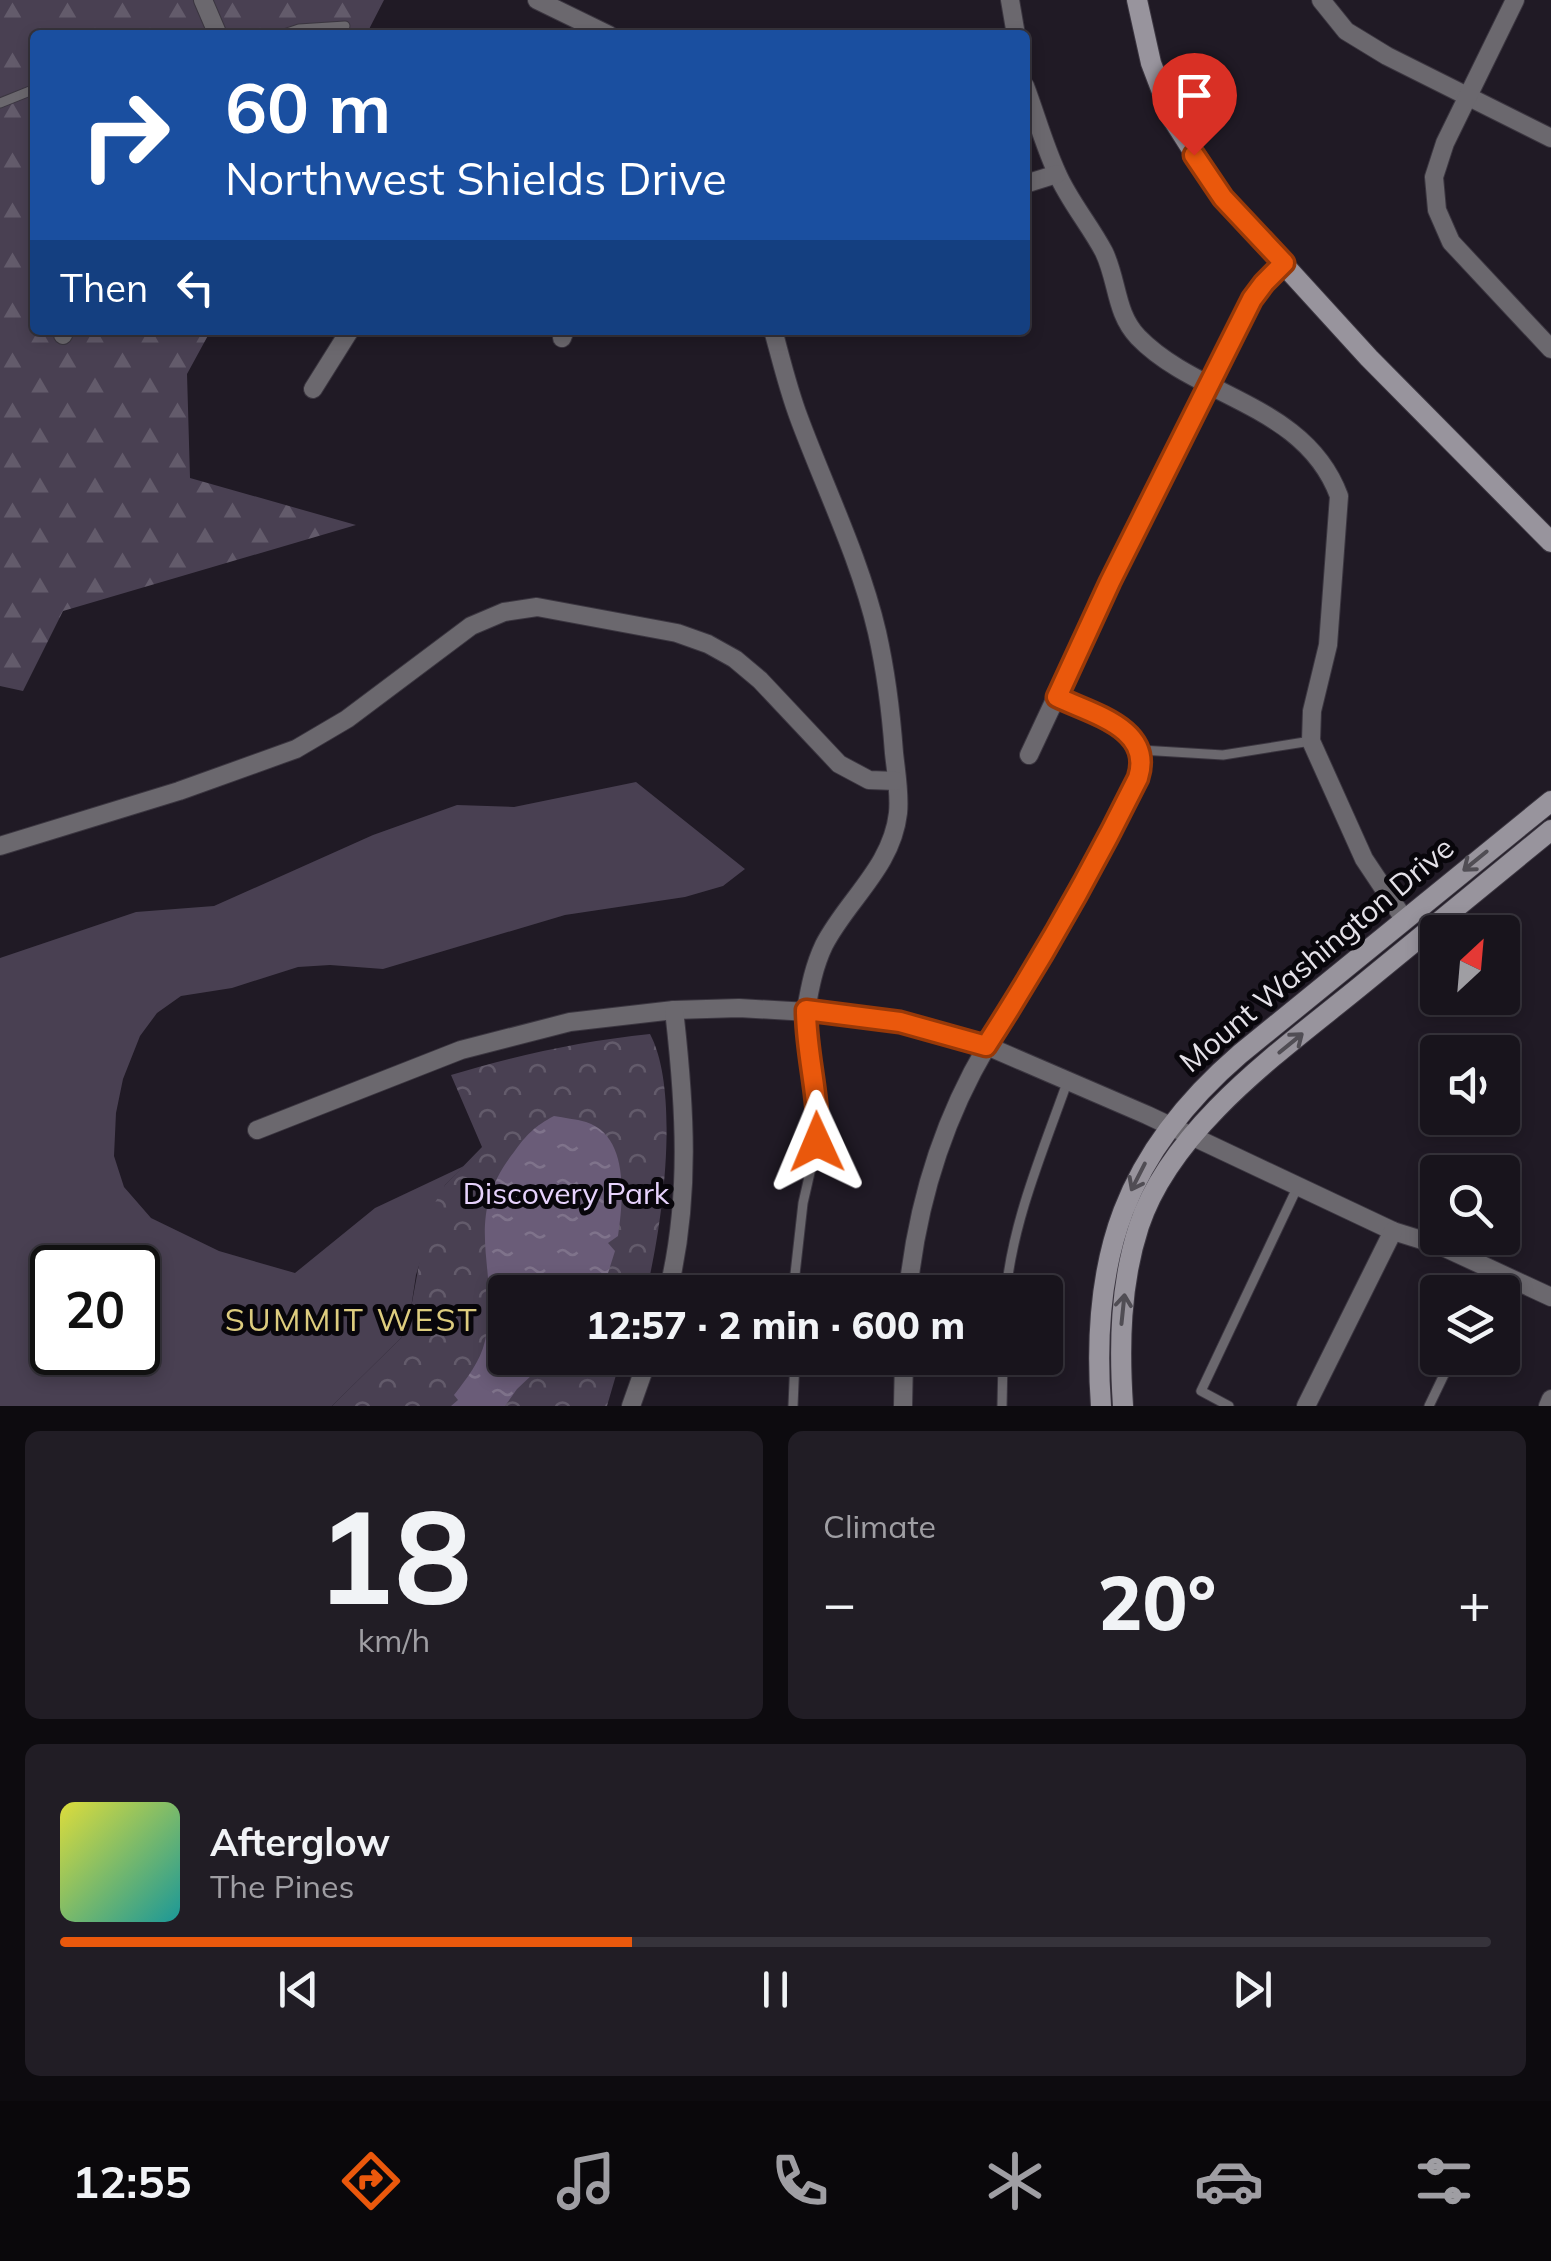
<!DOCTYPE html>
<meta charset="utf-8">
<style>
:root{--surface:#18141c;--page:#211d25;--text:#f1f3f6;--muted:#9f9ea3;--line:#36333b;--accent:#ea580c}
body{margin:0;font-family:Mulish,sans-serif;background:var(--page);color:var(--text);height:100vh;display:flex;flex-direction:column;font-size:38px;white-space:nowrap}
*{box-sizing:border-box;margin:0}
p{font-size:32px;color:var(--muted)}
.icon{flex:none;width:55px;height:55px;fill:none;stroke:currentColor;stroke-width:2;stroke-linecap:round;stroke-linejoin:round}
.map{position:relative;height:1406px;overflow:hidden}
.panel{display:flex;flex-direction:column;gap:25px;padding:25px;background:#0d0b0f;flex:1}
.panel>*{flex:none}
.top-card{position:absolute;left:30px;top:30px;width:1000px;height:305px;border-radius:10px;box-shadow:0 5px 15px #0003,0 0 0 2px var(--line);background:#1a4fa0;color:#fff;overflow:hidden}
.needle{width:65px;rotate:26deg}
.buttons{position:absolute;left:1420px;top:915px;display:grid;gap:20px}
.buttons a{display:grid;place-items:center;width:100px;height:100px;border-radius:10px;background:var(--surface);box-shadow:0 5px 15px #0003,0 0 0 2px var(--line);font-size:50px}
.speed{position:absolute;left:30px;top:1245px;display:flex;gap:20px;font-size:50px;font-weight:700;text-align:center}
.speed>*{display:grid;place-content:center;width:130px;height:130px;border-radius:50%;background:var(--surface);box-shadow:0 5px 15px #0003,0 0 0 2px var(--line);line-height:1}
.speed .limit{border:5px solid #111;border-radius:15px;background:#fff;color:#111}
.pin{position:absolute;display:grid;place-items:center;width:85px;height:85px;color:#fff;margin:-102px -42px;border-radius:50% 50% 50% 0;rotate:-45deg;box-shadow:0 0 10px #0007}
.pin .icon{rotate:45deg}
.me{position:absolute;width:110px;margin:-55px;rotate:359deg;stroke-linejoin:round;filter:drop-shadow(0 0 8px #0008)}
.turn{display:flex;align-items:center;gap:35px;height:210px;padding:0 30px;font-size:45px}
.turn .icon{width:130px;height:130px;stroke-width:2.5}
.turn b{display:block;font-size:70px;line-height:85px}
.then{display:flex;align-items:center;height:95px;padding:0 30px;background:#0003;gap:20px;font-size:38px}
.big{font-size:75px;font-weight:800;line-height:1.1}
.panel .tile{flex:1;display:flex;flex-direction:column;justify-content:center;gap:15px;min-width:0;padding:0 35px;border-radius:15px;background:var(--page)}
.panel .dial{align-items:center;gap:0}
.dial b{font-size:130px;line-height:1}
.song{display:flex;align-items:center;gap:30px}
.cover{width:120px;height:120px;border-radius:15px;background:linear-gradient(135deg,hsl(60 70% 55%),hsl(180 70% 35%))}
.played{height:10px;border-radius:5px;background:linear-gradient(90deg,var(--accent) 40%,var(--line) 40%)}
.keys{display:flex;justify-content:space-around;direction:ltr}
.heat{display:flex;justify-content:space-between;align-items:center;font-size:55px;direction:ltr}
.panel .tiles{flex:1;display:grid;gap:25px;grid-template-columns:1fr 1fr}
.tile:last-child{grid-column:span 2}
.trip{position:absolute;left:488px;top:1275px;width:575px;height:100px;border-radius:10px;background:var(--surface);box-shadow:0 5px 15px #0003,0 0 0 2px var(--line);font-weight:800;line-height:100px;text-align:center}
.tabs{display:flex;height:160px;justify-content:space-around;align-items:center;background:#0a080b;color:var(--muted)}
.tabs .icon{width:70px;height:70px}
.tabs .active{color:var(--accent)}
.tabs b{font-size:45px;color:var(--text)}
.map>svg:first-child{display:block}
.green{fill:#494052;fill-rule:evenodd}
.forest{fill:url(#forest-firs)}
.park{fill:url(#park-crowns)}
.water{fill:url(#water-ripples)}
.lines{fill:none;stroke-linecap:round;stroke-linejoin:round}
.lane-casing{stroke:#3b3640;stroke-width:11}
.street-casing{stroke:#3b3640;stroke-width:20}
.secondary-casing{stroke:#3b3640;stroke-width:22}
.lane{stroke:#6b686e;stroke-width:9}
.street{stroke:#6b686e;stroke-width:18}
.secondary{stroke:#98949d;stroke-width:20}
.oneway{stroke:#504d54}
.route-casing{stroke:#983908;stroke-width:25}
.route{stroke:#ea580c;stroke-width:18}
.labels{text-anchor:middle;stroke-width:10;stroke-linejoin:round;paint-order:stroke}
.street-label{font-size:30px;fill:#e4e1e8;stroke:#08060b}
.park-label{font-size:30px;fill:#e7d3fd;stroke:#08060b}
.neighbourhood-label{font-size:32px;letter-spacing:2.5px;fill:#ddcc7e;stroke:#08060b}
</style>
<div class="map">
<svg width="1551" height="1406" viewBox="0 0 1551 1406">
<defs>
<pattern id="forest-firs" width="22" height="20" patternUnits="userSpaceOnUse" patternTransform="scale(2.5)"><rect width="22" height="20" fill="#494052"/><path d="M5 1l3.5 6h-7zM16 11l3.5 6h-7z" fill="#635b6b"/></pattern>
<pattern id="park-crowns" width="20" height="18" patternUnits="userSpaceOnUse" patternTransform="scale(2.5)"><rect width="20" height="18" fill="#494052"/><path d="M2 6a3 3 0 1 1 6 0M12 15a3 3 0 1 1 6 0" fill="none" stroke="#635b6b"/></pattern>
<pattern id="water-ripples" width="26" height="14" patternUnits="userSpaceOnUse" patternTransform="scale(2.5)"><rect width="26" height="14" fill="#6a5c78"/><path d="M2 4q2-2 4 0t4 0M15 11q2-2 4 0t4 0" fill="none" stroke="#7f738b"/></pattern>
</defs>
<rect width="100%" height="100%" fill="#201a25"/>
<path class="green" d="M636 782 745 869 723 886 685 897 565 915 383 969 330 965 298 967 232 988 181 996 157 1013 140 1036 123 1079 116 1113 114 1156 124 1187 151 1218 219 1251 295 1273 375 1208 464 1166 445 1185 416 1275 411 1308 401 1338 332 1406H0V958L136 912 214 906 373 835 457 805 514 807ZM52 1268H138V1352H52Z"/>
<polygon class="forest" points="0,0 384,0 366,35 35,35 35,330 211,330 187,374 190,478 356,525 63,611 23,691 0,686"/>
<path class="park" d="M650 1034C681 1092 662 1229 646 1292H505V1358H621L607 1406H332L401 1338 411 1308 428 1215 445 1185 482 1147 451 1075C517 1055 582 1041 650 1034Z"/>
<path class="water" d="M554 1116C564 1118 576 1119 586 1122 630 1136 623 1201 618 1236L608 1243 615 1251 603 1289 601 1292H505V1358H550L517 1389 505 1406H451L458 1400 454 1395C467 1378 480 1362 485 1341 502 1270 459 1222 514 1152 526 1135 535 1126 554 1116Z"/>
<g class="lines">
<g class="lane-casing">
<g id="lane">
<polyline points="281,35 299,29 345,26"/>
<polyline points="0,103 35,89"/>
<polyline points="1141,750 1223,755 1311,741"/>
<polyline points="793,1292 803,1203 817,1142 819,1113 806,1044 806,1010"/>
<path d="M1006 1292C1013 1220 1044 1148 1068 1080"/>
<polyline points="1483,1292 1494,1270"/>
<polyline points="793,1406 795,1358"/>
<polyline points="1002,1406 1003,1358"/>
<polyline points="1229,1406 1201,1391 1297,1188"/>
<polyline points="1429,1406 1452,1358"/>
</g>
</g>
<g class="street-casing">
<g id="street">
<polyline points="203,0 218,35"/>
<polyline points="537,0 609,35"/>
<polyline points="1010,0 1016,35"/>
<polyline points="1321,0 1346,31 1387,56 1551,138"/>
<polyline points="1515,0 1445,143 1434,177 1437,210 1451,242 1551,349"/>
<path d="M1025 86C1036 115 1044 145 1057 173 1069 201 1090 225 1104 252 1118 281 1115 313 1138 337 1197 398 1305 404 1339 496L1328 645 1312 711 1311 741 1364 859 1404 919"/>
<polyline points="1025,184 1057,174"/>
<path d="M773 330C781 359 788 389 799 418 825 488 860 559 877 632 886 672 891 712 894 753 896 772 900 794 898 813 892 867 847 900 824 945 814 966 810 987 806 1010"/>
<polyline points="63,335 65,330"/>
<polyline points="562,338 565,330"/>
<polyline points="313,389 350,330"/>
<polyline points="1029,755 1110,582 1252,299 1263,283 1284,263"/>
<polyline points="0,846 179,791 296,749 347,719 471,626 504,612 537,607 677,633 708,644 735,659 760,680 839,764 869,780 896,781"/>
<polyline points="257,1130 461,1050 570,1022 674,1010 739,1008 825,1013 901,1022 987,1046 1147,1115 1393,1231 1441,1246 1551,1297"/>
<path d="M668 1292C691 1198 685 1105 674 1010"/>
<path d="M908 1292C917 1205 942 1122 987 1046 1029 974 1074 908 1111 833 1122 810 1135 788 1143 764 1137 723 1090 713 1057 697"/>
<polyline points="631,1406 648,1358"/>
<polyline points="903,1406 904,1358"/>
<polyline points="1306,1406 1393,1231"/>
<polyline points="1548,1406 1551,1399"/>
</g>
</g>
<g class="secondary-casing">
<g id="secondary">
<polyline points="1137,0 1151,63 1172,118 1223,198 1369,358 1551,542"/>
<path d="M1101 1406C1090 1257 1125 1153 1240 1054L1551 801"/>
<path d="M1123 1406C1119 1346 1120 1284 1139 1226 1172 1126 1285 1048 1363 984 1426 933 1488 881 1551 830"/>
</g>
</g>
<use href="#lane" class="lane"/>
<use href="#street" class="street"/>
<use href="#secondary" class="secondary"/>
</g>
<defs><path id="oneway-shaft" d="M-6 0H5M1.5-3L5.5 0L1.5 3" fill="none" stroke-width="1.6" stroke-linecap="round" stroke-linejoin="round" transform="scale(2.5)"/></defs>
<g class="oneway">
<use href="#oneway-shaft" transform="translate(1475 861) rotate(141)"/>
<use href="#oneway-shaft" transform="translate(1291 1043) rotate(-39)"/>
<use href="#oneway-shaft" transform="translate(1138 1177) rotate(117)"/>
<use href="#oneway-shaft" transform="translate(1123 1309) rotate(-84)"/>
</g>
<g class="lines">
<g class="route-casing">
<path id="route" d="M817 1142C820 1097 806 1055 806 1010L900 1022 986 1046C1042 959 1092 871 1138 778 1154 728 1092 714 1057 697L1110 582 1252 299 1264 283 1284 263 1223 198 1194 155"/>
</g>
<use href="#route" class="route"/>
</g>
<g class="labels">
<g class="street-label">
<text transform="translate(1317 955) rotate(-40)" y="10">Mount Washington Drive</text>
</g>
<g class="park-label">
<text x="566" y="1204">Discovery Park</text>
</g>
<g class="neighbourhood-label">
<text x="352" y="1331">SUMMIT WEST</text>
</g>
</g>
</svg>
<div class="buttons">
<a><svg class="needle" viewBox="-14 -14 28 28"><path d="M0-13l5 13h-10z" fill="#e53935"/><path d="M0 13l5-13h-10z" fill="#9f9ea3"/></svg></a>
<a><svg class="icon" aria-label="sound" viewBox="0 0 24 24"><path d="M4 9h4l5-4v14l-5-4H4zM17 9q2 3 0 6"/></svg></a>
<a><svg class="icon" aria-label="search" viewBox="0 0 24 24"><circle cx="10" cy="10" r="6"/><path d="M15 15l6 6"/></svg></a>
<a><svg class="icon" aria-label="layers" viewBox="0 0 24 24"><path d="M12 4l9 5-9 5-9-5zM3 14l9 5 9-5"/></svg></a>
</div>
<div class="speed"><div class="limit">20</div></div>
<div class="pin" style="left:1194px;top:155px;background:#d93025"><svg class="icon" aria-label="arrive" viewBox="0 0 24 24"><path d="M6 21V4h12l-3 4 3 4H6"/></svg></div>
<svg class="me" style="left:817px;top:1142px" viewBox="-20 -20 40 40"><path d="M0-17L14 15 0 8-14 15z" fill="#ea580c" stroke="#fff" stroke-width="4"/></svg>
<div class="trip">12:57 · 2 min · 600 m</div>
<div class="top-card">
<div class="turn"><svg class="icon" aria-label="right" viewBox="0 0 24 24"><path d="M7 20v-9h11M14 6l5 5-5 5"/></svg><div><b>60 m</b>Northwest Shields Drive</div></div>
<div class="then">Then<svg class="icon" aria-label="left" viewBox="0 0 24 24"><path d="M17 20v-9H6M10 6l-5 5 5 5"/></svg></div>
</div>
</div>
<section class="panel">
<div class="tiles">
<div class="tile dial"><b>18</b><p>km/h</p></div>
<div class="tile"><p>Climate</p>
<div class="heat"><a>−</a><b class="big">20°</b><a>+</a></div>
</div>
<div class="tile">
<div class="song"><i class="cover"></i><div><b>Afterglow</b><p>The Pines</p></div></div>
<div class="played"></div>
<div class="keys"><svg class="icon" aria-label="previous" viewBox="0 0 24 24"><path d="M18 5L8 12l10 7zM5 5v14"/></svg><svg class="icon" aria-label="pause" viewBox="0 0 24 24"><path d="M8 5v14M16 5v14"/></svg><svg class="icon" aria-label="next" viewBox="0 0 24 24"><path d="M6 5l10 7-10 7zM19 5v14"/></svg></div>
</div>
</div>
</section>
<nav class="tabs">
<b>12:55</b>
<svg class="icon active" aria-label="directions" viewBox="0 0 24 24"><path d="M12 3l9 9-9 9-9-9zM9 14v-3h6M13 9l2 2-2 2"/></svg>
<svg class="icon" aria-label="music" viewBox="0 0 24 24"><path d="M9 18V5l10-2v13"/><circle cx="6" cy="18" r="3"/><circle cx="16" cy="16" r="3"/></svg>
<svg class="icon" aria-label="phone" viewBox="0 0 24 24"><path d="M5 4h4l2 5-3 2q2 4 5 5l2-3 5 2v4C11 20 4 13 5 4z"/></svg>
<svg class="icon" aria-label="climate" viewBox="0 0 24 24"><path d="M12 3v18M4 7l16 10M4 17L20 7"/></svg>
<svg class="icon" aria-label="car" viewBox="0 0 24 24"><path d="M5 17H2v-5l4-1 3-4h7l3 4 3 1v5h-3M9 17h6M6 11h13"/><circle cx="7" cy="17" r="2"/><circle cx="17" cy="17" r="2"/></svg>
<svg class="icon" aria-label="filters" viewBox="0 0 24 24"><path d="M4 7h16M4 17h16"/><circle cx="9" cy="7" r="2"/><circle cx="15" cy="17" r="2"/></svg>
</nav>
